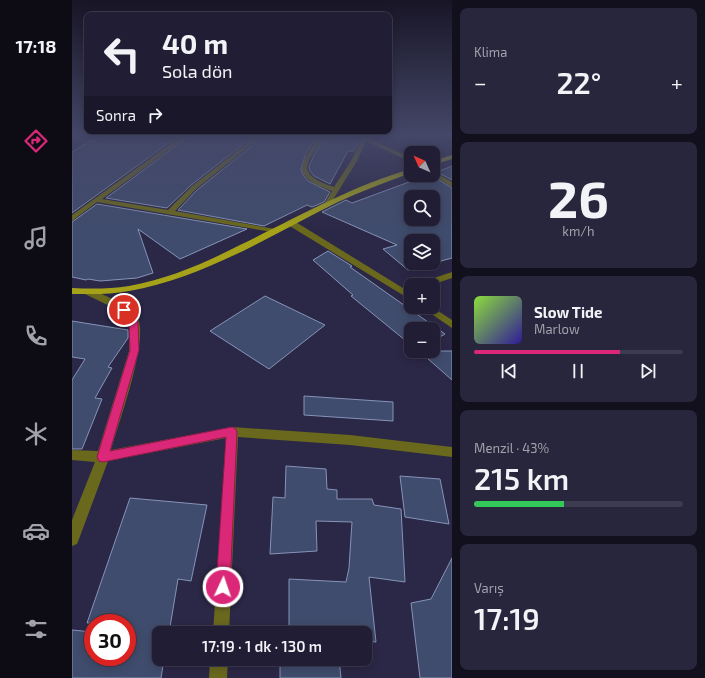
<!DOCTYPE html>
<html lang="tr">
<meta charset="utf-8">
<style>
:root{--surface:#201d34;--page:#28263c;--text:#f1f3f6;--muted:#a2a2ac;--line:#3d3b4f;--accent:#db2777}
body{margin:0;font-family:"Exo 2",sans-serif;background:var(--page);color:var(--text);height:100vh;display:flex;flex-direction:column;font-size:15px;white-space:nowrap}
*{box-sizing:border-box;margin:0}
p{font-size:13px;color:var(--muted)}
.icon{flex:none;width:22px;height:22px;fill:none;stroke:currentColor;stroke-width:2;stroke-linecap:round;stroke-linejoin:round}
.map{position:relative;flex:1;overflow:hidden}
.drawer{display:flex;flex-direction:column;gap:8px;padding:8px;background:#12101d;width:253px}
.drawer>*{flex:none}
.hud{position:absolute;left:12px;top:12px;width:308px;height:122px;border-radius:8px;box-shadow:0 2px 10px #0003,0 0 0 1px var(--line);background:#201d34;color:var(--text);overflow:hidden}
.needle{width:26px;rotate:315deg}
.fabs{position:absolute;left:332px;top:146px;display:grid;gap:8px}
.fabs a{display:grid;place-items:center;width:36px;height:36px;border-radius:8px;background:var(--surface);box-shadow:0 2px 10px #0003,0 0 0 1px var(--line);font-size:20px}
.speed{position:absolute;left:12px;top:614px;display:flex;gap:8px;font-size:20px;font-weight:700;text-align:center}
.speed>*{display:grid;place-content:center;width:52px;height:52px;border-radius:50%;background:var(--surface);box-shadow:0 2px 10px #0003,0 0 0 1px var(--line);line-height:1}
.speed .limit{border:6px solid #d22;background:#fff;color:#111}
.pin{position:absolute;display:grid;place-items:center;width:34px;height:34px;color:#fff;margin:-17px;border:2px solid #fff;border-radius:50%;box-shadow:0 1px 4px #0007}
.me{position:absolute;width:44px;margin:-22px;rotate:3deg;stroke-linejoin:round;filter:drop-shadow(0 0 3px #0008)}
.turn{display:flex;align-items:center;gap:14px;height:84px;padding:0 12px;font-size:18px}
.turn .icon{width:52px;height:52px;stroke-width:2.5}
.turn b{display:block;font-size:28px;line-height:34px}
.then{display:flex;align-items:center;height:38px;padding:0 12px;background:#0003;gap:8px;font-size:15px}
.big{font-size:30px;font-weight:600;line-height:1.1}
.drawer .widget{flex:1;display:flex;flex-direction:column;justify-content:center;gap:6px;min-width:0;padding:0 14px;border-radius:8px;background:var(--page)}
.drawer .dial{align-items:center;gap:0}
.dial b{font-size:52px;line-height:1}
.song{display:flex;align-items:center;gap:12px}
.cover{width:48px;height:48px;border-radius:6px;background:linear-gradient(135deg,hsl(90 70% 55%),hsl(250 70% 35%))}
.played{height:4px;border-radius:2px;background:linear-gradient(90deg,var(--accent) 70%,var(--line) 70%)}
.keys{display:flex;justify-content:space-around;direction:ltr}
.heat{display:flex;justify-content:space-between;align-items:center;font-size:22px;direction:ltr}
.charge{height:6px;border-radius:3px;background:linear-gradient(90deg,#34c759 43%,var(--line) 0)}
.trip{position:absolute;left:80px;top:626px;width:220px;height:40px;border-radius:8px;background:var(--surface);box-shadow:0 2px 10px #0003,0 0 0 1px var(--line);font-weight:600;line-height:40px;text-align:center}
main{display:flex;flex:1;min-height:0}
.tab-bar{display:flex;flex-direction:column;width:72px;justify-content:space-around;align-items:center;background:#0d0c15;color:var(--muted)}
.tab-bar .icon{width:28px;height:28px}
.tab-bar .active{color:var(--accent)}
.tab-bar b{font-size:18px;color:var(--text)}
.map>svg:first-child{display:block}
.building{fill:#404c6d;stroke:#8694b8;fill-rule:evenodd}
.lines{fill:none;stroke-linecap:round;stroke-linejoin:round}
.minor{fill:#6a681d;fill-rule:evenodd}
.major{fill:#a5a219;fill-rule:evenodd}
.route{fill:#db2777;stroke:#8e194d}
</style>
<main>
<nav class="tab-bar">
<b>17:18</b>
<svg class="icon active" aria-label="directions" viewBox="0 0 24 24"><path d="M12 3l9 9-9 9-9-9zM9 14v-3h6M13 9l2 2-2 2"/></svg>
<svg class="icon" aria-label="music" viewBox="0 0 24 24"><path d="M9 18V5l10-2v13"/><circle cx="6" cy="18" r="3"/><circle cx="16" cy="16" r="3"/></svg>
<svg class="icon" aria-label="phone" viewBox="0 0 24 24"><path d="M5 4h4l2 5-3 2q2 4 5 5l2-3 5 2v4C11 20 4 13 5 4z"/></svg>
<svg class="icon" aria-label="climate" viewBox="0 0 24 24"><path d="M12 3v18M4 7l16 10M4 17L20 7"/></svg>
<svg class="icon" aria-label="car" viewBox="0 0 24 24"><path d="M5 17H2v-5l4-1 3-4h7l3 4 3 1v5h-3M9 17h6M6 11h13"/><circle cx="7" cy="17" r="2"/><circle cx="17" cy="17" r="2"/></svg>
<svg class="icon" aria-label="filters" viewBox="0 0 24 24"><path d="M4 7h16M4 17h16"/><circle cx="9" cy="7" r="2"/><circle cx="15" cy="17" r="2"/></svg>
</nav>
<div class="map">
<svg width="380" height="678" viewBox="0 0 380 678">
<rect width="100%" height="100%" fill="#2b2746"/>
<g class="building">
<polygon points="33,134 109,134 0,213 0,152 18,141 21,141"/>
<polygon points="120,134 181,134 174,142 118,186 95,208 34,198"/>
<polygon points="190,134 247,134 234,153 229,169 231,175 236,181 258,192 252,202 240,207 235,205 192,226 106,210 125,190 180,146"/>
<polygon points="256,134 280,134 288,140 282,151 276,151 258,184 242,176 238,171 237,166 243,153"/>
<polygon points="380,166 380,180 365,172"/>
<path d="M356 175H359L380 188V258L336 270 311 249 325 245 250 212 274 200 280 203ZM339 197H361V219H339ZM339 241H361V263H339Z"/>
<polygon points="25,204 175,229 108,259 66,229 81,273 65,278 28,281 16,279 14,280 0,277 0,222"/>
<polygon points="256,251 280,266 278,267 373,334 361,341 361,329 339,329 339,345 279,296 281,295 241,260"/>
<polygon points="193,296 253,325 197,369 138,331"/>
<polygon points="0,321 56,330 56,338 36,367 40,368 23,398 30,399 10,449 0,449 0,380 13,359 0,357"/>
<polygon points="347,351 380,351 380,380"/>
<polygon points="232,396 321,402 321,421 232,415"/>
<polygon points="214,466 254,469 255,489 265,490 265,499 300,499 302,505 329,509 333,582 297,577 304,642 293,641 293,633 217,633 217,579 274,582 277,568 280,522 244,521 245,551 198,554 201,497 213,498"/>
<polygon points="328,476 368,479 377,524 333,517"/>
<polygon points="58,498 135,505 119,581 106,579 97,633 87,633 87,659 92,659 89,678 0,678 0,630 21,632 21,657 55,657 55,623 15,623"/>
<polygon points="380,558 380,678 348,678 339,603 359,599"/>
<polygon points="208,659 267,659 269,678 208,678"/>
</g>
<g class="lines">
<g class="minor">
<polygon points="0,134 4,134 0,137"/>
<polygon points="112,134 119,134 30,199 96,210 119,187 175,143 183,134 189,134 179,145 124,189 103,211 203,229 207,231 206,233 25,202 0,221 0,215"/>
<path d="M249 134H255C235 163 221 173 262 187L279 161 290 139 281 134 292 136 298 134 296 138 339 158V162L294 141 285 161 257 206 252 207 251 206 260 191C217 175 227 166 249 134Z"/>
<polygon points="361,171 380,182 380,187 360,175"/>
<polygon points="216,221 222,221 339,293 339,300 216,225"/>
<polygon points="380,272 380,278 359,285 346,285 347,283"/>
<path d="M16 289C28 292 63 308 67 321 74 348 47 421 39 450L160 427 278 435 380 447V457L278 445 166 437 157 633H141L154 438 36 461 7 539 5 544 0 546V520L23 462 0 460V450L26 451 57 351V321L50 312 13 294 12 292 13 290Z"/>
<polygon points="349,307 360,307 380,320 380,328"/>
<polygon points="138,659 156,659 155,678 137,678"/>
</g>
<g class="major">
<polygon points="380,155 380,159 361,165 361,161"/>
<path d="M339 169V173C314 182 290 191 266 202 199 235 132 278 57 291 38 295 19 294 0 294V288C19 289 38 289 57 286 96 279 133 263 168 245 224 218 279 186 339 169Z"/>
</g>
</g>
<linearGradient id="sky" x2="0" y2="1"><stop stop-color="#181526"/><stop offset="0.59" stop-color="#444768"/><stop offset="1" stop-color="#444768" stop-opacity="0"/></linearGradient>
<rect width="380" height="229" fill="url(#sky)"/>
<polygon class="route" points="49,308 56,308 66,321 67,350 38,451 160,427 164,429 165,432 158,587 156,592 151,594 146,592 144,587 154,437 31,462 27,461 25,457 58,350 57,322 48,310"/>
</svg>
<div class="fabs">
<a><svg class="needle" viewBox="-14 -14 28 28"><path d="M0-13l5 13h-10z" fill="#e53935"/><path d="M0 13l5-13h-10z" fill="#a2a2ac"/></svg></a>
<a><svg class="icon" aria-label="search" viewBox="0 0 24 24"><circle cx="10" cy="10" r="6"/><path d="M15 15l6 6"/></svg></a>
<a><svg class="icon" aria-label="layers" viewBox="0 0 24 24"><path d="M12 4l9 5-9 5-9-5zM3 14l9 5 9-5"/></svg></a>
<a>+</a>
<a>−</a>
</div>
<div class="speed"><div class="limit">30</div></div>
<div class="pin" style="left:52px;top:310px;background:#d93025"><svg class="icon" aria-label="arrive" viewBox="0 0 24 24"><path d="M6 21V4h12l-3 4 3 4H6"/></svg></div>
<svg class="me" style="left:151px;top:587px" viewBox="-20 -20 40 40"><circle r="17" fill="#db2777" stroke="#fff" stroke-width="3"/><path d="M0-11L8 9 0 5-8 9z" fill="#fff"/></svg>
<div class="trip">17:19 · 1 dk · 130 m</div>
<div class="hud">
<div class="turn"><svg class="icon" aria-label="left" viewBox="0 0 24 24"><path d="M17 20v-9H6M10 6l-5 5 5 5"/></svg><div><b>40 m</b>Sola dön</div></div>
<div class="then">Sonra<svg class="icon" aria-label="right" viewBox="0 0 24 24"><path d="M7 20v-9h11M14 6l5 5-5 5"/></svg></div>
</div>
</div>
<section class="drawer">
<div class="widget"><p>Klima</p>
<div class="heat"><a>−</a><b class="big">22°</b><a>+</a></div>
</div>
<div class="widget dial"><b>26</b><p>km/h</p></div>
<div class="widget">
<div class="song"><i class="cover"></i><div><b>Slow Tide</b><p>Marlow</p></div></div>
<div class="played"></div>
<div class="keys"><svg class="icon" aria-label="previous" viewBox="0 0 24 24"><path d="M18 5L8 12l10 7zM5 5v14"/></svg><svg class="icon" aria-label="pause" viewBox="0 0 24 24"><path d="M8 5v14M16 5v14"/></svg><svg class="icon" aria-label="next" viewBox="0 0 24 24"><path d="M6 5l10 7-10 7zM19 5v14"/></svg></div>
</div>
<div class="widget"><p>Menzil · 43%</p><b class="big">215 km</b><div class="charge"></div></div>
<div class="widget"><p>Varış</p><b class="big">17:19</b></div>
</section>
</main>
